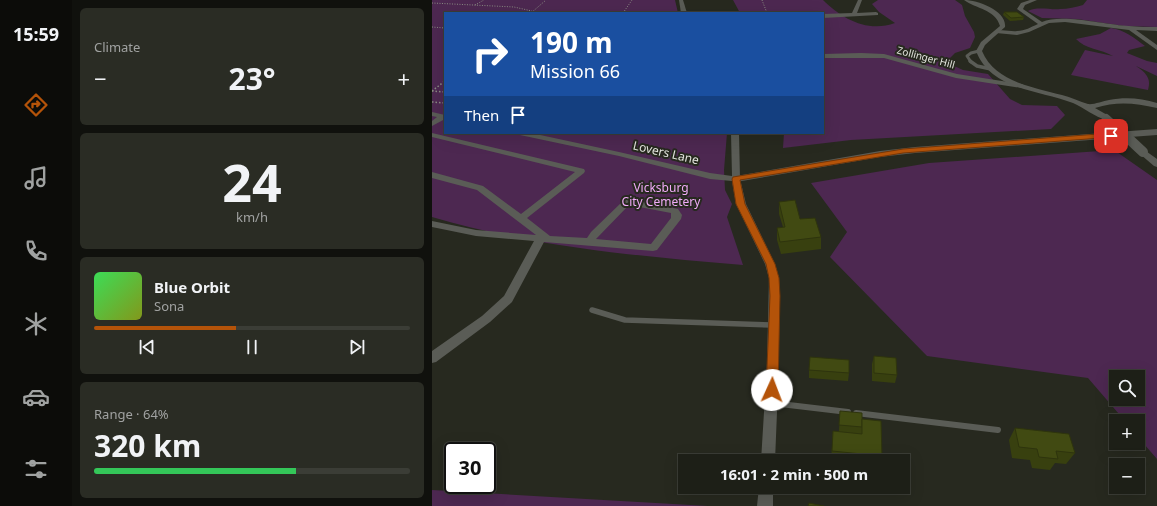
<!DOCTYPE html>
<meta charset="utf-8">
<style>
:root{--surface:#1d1f17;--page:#2a2c24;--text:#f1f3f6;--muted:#a0a2a1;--line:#3b3d36;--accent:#b45309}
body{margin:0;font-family:"Noto Sans",sans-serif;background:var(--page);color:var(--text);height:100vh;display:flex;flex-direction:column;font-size:15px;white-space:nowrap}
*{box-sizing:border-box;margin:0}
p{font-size:13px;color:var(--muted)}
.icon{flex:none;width:22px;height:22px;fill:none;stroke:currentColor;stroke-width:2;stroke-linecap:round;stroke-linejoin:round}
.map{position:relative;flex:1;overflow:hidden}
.details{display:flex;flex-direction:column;gap:8px;padding:8px;background:#10110d;width:360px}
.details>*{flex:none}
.hud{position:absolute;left:12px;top:12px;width:380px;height:122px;border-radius:0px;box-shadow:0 4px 16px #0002,0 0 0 1px var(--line);background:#1a4fa0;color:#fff;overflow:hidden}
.tools{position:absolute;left:677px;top:370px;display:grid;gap:8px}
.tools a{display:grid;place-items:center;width:36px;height:36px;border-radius:0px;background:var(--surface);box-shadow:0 4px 16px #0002,0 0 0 1px var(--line);font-size:20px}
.speed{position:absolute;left:12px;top:442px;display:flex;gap:8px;font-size:20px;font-weight:700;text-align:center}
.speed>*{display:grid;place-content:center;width:52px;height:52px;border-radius:50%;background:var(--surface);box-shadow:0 4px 16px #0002,0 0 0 1px var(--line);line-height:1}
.speed .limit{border:2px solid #111;border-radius:6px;background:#fff;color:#111}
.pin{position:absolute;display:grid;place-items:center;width:34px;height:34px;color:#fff;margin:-17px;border-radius:8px;box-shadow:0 2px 6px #0006}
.me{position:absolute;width:44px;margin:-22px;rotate:2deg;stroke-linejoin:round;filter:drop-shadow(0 0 3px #0008)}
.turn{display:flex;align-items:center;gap:14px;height:84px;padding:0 20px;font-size:18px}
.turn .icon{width:52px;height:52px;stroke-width:2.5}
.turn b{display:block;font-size:28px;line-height:34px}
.then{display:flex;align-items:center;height:38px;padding:0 20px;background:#0003;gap:8px;font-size:15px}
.big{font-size:30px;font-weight:700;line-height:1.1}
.details .card{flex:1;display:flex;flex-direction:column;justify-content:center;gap:6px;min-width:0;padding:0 14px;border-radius:6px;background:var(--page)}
.details .dial{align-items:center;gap:0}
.dial b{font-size:52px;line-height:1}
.song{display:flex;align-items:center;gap:12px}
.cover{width:48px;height:48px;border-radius:6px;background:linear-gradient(135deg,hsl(130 70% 55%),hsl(70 70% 35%))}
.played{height:4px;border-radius:2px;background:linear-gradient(90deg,var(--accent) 45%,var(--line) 45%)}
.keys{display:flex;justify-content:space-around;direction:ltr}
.heat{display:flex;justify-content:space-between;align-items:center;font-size:22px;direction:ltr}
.charge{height:6px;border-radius:3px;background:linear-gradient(90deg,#34c759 64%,var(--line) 0)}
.trip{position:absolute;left:246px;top:454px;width:232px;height:40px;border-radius:0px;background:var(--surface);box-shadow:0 4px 16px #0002,0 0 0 1px var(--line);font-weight:700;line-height:40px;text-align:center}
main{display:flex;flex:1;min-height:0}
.menu{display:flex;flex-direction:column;width:72px;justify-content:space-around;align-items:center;background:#0c0c09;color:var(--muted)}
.menu .icon{width:28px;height:28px}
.menu .selected{color:var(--accent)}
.menu b{font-size:18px;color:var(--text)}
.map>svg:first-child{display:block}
.green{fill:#4d2851;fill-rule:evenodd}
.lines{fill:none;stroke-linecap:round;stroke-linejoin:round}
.path-far1{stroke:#8a8c83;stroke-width:1;stroke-dasharray:1 1.5;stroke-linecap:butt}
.path{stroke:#8a8c83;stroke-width:1.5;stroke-dasharray:1.5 2;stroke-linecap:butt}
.service-far3{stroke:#5a5c56;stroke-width:3}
.service-far2{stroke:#5a5c56;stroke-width:3.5}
.service-far1{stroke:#5a5c56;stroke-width:5.5}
.service{stroke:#5a5c56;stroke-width:6}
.minor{fill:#5a5c56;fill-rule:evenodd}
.tertiary{fill:#5a5c56;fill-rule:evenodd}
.tertiary-bridge-far1{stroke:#5a5c56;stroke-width:8}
.tertiary-bridge{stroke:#5a5c56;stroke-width:10}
.wall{fill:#38400f}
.building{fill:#414a12;stroke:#2e340d}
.route{fill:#b45309;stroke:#753606}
.labels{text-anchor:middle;stroke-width:4;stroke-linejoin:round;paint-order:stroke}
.far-street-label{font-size:10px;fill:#e3e5de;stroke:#27291f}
.street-label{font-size:12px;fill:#e3e5de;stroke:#27291f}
.park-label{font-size:12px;fill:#f0abf7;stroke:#27291f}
</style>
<main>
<nav class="menu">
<b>15:59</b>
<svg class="icon selected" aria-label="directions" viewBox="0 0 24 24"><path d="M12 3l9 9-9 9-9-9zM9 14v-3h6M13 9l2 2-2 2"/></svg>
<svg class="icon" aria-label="music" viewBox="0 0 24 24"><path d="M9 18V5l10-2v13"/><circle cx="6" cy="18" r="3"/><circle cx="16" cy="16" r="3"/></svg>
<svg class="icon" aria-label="phone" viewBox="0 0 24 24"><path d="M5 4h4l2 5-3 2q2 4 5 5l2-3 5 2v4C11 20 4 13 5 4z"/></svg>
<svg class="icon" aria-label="climate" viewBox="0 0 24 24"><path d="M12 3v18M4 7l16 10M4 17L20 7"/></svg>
<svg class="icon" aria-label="car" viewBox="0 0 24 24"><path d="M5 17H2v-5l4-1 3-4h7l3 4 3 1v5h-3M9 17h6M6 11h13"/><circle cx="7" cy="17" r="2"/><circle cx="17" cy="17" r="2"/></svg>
<svg class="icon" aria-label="filters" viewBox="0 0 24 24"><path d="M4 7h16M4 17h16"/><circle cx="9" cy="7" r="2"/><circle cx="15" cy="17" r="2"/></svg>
</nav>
<section class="details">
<div class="card"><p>Climate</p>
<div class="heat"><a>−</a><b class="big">23°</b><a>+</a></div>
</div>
<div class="card dial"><b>24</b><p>km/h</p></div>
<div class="card">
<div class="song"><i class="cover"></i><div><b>Blue Orbit</b><p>Sona</p></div></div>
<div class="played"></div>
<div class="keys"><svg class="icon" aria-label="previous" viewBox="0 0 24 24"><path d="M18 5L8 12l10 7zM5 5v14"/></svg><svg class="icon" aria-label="pause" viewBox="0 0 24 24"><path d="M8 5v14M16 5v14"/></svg><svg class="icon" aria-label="next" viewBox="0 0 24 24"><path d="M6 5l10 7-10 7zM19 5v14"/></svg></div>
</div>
<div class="card"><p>Range · 64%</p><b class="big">320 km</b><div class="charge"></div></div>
</section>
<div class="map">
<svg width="725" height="506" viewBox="0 0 725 506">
<rect width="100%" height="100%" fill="#27291f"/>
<g class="green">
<path d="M0 0H243L246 13H13V133H295L292 170 293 190 300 204 295 217 311 265C205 256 103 247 0 217Z"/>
<path d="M301 0H391C410 19 436 33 463 23L447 12 440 4 446 0H523L530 5 533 16 542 32 543 37 538 48 523 53 518 58 520 65 531 70 556 74 578 99 590 105 625 106 633 115 619 129 419 140 351 148 352 133H391V13H308Z"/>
<path d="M655 0H725V27L692 26 645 19 610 18 596 11C605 6 618 10 628 9 636 9 644 7 651 5Z"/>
<path d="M679 28C693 30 702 38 713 46L697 50 695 53 715 61 725 63V76L704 66C713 72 720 78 716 90L639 75 653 50 681 56C669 49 653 49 644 39L668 34Z"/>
<path d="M682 150 725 180V459L706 437V421H693L656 378 495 356 398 257 415 232 379 183 497 163ZM684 377H706V399H684Z"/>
<polygon points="0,490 276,506 0,506"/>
</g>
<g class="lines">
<g class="path-far1">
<polyline points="330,0 335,13"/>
<polyline points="0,3 82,7 100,11"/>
<polyline points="43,5 52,0"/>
<polyline points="88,13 98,11"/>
<polyline points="99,13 114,0"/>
<polyline points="191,13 200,0"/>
<polyline points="0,27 13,28"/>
</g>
<g class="path">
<polyline points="0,91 13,81"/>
<polyline points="0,91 13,92"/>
<polyline points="0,102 13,103"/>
</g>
<polyline class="service-far3" points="539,62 535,56 539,53 547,51"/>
<polyline class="service-far2" points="538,61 545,66 559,69"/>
<polyline class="service-far1" points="160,310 193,320 341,325"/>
<g class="service">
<polyline points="340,403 416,412"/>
<polyline points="424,413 566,430"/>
</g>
<g class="minor">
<polygon points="247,0 251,0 255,13 249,13"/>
<polygon points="426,0 430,0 425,13 444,12 446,13 446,15 391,18 391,14 420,13"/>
<path d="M598 0H605L593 5 591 9 610 22C629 13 675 25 697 26 706 27 716 27 725 27V31L704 30 725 45V50L697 30 633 22 617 23 597 32 585 35 564 33 563 32C569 28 578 32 585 31 593 31 599 27 606 24L585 9 589 3Z"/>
<polygon points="429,53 452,54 525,74 590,84 593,86 590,88 524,78 452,58 391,58 391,54"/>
<polygon points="0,112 13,115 13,119 0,126 0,121 5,117 0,116"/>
<path d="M0 133 152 169 153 171 152 173 95 218 118 236 155 238 159 232 192 200 195 199 246 209 250 215 249 219 225 250 221 251 112 242 80 302 58 322 4 362 0 363V351L50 316 72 296 102 241 44 236 0 227V221L44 230 104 235 45 190 0 178V172L51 186 89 214 143 172 0 137ZM197 205 239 213V218L219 244 164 239Z"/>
<polygon points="84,133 99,133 187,152 278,173 300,176 299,133 307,133 308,179 314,204 343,264 347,278 347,363 343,461 329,461 335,363 337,278 333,264 304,204 300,181 278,179 187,156 88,135"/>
<polygon points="327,487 341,487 341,506 325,506"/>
</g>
<g class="tertiary">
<path d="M532 0C546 0 575 11 573 27L553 45 550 51C563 82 601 87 630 95 639 97 648 102 656 104 661 105 671 101 677 100 693 97 709 98 725 103V108C703 103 685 101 663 108L677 116 678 118 674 120C663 117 652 108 641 103 607 90 559 90 544 51L549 42 568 26C563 9 544 9 532 0Z"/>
<polygon points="725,129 725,135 483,153 448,157 304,182 299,179 304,176 448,151 483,147"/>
<polygon points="711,149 725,159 725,167 722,166 708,154 707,152 708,150"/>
</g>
<polyline class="tertiary-bridge-far1" points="674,118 697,139"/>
<polyline class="tertiary-bridge" points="696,138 711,152"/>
</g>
<g class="wall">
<polygon points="572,12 592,17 591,20 578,21 571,15"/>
<polygon points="347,202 389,237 389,249 349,254 345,240 345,228 351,227 347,214"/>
<polygon points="442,356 465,375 463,383 440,381 440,364"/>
<polygon points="377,370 417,373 416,381 377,378"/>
<polygon points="408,411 430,422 450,456 449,461 399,461 401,431 407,431"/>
<polygon points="583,428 643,453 634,464 623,463 618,470 600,468 598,460 580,458 577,440"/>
</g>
<g class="building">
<polygon points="572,12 585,12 592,17 579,18"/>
<polygon points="363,200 368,219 383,218 389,237 348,242 345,228 353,227 347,202"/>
<polygon points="442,356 464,358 465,375 442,373"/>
<polygon points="378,357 417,360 417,373 377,370"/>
<polygon points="408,411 430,413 430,427 407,425"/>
<polygon points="430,419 449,421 450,456 400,451 401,431 430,434"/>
<polygon points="583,428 637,434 643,453 624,451 626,459 607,457 605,449 587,447"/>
<polygon points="377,503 392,506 376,506"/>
</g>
<polygon class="route" points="679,133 682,134 682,137 471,153 308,180 313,204 343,264 347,278 348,296 346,390 344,393 340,395 336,393 334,390 338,296 337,278 334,264 304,204 300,179 301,177 471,149"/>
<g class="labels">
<g class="far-street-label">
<text transform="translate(494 57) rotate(15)" y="4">Zollinger Hill</text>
</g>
<g class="street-label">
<text transform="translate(234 153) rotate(13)" y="4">Lovers Lane</text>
</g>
<g class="park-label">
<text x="229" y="192">Vicksburg<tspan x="229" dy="14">City Cemetery</tspan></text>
</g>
</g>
</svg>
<div class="tools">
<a><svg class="icon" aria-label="search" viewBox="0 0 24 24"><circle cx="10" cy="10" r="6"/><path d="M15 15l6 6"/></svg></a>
<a>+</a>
<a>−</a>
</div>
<div class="speed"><div class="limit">30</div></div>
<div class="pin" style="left:679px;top:136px;background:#d93025"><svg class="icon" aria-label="arrive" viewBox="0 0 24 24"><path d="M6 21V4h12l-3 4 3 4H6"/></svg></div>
<svg class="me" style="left:340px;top:390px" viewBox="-20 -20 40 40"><circle r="19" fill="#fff"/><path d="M0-13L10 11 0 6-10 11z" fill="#b45309"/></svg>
<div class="trip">16:01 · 2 min · 500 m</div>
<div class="hud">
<div class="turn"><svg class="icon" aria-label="right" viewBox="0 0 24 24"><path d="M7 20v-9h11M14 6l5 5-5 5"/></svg><div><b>190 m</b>Mission 66</div></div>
<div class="then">Then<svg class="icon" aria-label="arrive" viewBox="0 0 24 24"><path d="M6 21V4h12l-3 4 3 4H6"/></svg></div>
</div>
</div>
</main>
